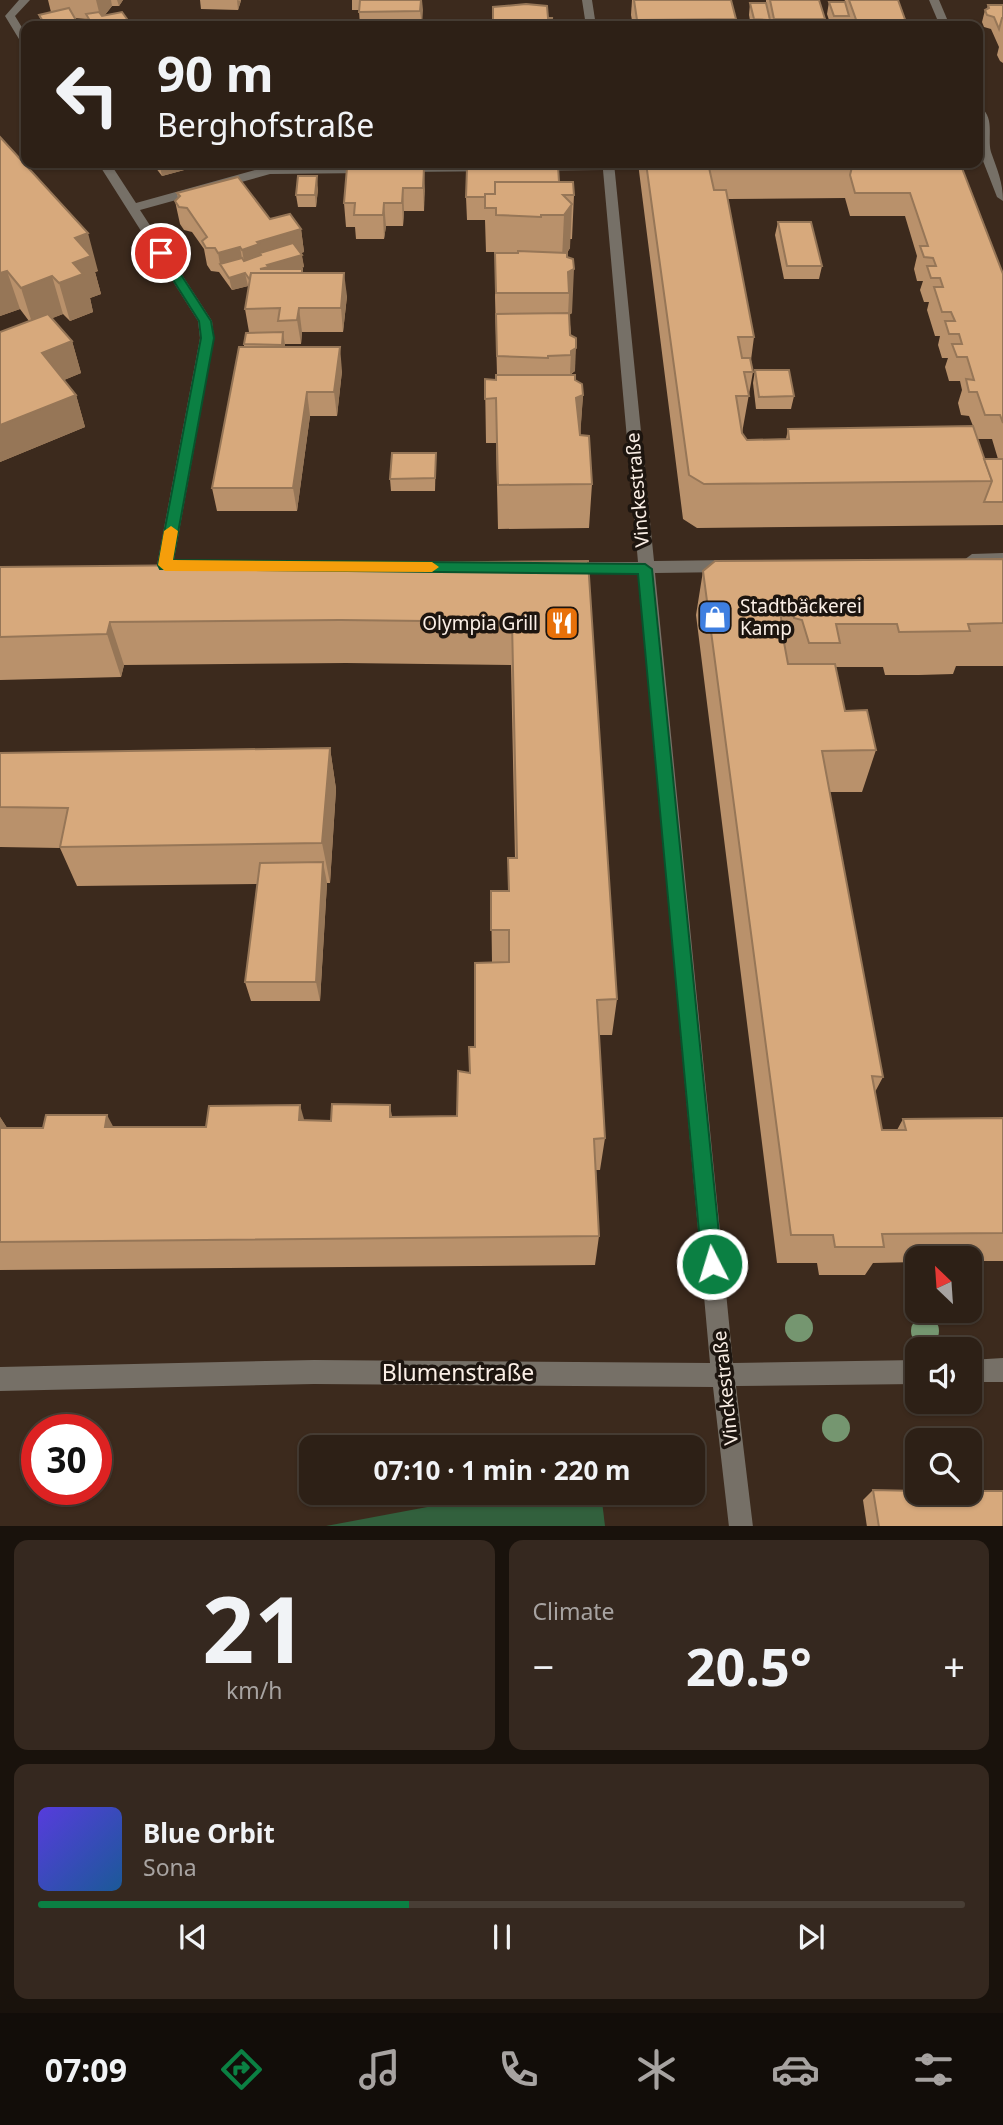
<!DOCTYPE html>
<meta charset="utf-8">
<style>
:root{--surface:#2d2016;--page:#35281f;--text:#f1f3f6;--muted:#a7a3a1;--line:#483e35;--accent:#0b8043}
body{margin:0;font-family:"Noto Sans",sans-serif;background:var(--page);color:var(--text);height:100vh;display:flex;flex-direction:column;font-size:26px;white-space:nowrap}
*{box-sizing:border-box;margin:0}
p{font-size:23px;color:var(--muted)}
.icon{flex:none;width:38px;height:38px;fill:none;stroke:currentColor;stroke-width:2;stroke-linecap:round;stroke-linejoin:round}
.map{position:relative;height:1526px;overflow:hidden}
.side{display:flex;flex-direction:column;gap:14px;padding:14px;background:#19120c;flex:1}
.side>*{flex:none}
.hud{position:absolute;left:21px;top:21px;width:962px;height:147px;border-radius:14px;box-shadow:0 2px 5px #0004,0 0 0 2px var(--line);background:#2d2016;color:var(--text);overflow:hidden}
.needle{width:46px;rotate:335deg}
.tools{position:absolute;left:905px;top:1246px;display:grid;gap:14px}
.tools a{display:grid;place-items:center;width:77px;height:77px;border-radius:14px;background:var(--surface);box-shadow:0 2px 5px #0004,0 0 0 2px var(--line);font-size:35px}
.speed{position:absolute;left:21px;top:1414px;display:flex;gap:14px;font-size:35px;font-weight:700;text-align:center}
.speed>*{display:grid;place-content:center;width:91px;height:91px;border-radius:50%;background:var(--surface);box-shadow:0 2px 5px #0004,0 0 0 2px var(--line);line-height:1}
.speed .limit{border:10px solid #d22;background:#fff;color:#111}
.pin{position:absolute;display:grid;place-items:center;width:60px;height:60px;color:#fff;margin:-30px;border:4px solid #fff;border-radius:50%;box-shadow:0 2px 7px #0007}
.me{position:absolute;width:77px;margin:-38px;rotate:355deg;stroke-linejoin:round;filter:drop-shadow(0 0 5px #0008)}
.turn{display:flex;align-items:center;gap:24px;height:147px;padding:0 21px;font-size:32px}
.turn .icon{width:91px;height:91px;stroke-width:2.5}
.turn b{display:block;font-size:49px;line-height:60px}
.big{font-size:52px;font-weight:700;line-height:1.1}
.side .widget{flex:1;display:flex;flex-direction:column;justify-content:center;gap:10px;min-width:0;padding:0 24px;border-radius:14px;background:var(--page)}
.side .dial{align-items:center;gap:0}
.dial b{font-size:91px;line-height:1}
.song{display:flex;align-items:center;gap:21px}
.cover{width:84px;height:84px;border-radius:10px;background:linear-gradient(135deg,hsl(250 70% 55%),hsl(210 70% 35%))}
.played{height:7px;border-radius:4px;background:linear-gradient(90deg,var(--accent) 40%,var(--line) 40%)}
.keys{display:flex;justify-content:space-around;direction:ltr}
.heat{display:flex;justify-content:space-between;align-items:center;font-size:38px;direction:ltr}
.side .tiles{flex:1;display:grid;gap:14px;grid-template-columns:1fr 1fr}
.widget:last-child{grid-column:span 2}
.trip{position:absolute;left:299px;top:1435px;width:406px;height:70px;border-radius:14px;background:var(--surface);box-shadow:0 2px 5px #0004,0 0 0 2px var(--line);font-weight:700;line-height:70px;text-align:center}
.menu{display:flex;height:112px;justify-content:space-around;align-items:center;background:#120d09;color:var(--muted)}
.menu .icon{width:49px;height:49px}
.menu .on{color:var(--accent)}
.menu b{font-size:32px;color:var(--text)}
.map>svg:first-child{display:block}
.green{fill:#32603d}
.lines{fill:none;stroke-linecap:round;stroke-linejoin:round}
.street{fill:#767067;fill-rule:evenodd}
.tree{fill:#759670}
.wall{fill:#b9916b;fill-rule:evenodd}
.shaded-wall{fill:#967657}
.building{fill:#d7a97c;stroke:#967657;stroke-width:2}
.route{fill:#0b8043;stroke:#07532c;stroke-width:2}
.slow{fill:#f59e0b}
.labels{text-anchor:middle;stroke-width:7;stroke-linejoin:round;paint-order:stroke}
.street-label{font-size:19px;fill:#fbefe6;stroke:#1d150f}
.poi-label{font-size:19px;fill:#fbefe6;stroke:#1d150f;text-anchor:start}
.near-street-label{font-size:23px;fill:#fbefe6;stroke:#1d150f}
</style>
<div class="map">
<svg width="1003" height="1527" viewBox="0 0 1003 1527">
<rect width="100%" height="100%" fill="#3c2a1d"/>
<polygon class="green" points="502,1493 601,1493 605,1526 326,1526"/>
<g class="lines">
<g class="street">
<polygon points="19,0 30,0 15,16 26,34 26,45 22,44 5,16"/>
<polygon points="582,0 592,0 596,26 586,26"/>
<polygon points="929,0 939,0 950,26 940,26"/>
<path d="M978 106C996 115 987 137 991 152 997 169 1003 182 1003 201L997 197 978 148Z"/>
<polygon points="98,163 110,163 136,203 270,166 369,165 375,169 369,173 270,174 140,210 212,321 214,338 173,565 165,571 157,565 200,338 198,321"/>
<polygon points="614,163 654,561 730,560 738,566 730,572 655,573 733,1363 917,1360 917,1384 736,1386 753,1527 729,1527 713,1387 314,1384 0,1391 0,1367 314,1360 710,1363 639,573 566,574 558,568 566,562 638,562 603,170 400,172 394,168 400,164"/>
<polygon points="1003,553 1003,565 972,566 964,560 972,554"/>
<polygon points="1003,1358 1003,1382 970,1382 970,1360"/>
</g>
</g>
<g class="tree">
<circle cx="799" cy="1328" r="14"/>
<circle cx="925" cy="1331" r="14"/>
<circle cx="836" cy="1428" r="14"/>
</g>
<g class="wall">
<path d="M48 0H123L119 6H112L104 16 132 26H42L39 15 51 12ZM74 18 87 19V20L77 22Z"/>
<polygon points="200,0 241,0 238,10 201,9"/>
<polygon points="352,0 422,0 422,26 360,26 359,10 352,10"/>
<polygon points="632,0 731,0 736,19 735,26 633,26 631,15"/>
<polygon points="766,0 819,0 825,19 824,26 751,26 749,15 750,3 766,3"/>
<polygon points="845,0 898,0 907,26 831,26 827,14 829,2 844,2"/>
<polygon points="988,5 1003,5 1003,63 1000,61 997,55 999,47 991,29 984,27 982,22 985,10 987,9"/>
<polygon points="0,137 98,271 95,272 101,294 90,298 93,312 70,321 63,314 52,318 72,341 81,373 64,380 76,395 85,427 0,462 0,332 29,321 20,309 0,316"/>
<polygon points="152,163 210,163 162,176"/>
<path d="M638 163H960L1003 274V525L697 528 683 519ZM845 198 850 216H905L917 256 914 269 917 281H923L920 290 924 302H929L927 310 935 336H940L938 345 942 358H948L945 367 949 381H960L962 390 958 403 961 415 969 416 973 426 788 429 786 439 747 440 742 433 753 372 751 360 754 337 728 199ZM977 439H992L998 459H984Z"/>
<polygon points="377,168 424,168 424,211 404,211 403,226 386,226 384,239 356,239 355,227 346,227 344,203"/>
<polygon points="559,182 574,195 572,239 570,239 570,248 567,253 572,313 569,315 575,371 570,375 575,380 583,395 580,435 592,484 589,528 498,529 496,443 486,443 485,379 496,380 497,375 495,297 496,252 486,252 485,220 467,220 466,197"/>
<polygon points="318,189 316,207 298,207 296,195"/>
<polygon points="177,193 301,229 304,252 301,253 304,267 298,269 302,269 303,273 347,296 343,332 302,332 301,344 285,344 285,347 342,371 337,416 310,416 297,511 217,511 212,488 244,347 244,344 249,332 245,309 249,287 248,286 232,290 219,272 211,271 207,265 204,249 192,232 184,230 180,224 175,201 178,198"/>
<polygon points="778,222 822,266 819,279 784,279 775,235"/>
<polygon points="755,370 794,396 791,409 756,409 753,383"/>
<polygon points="436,453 435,491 391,491 390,479"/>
<polygon points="1003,559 1003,666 956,666 953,674 919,675 885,675 883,667 836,667 845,711 876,750 862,792 830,792 883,1077 875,1092 882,1130 897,1130 903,1119 1003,1118 1003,1261 970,1261 970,1258 917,1258 917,1262 873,1263 865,1275 819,1275 817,1263 777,1263 696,615 703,571"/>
<polygon points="588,561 617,999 612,1035 599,1035 605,1138 600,1170 596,1170 599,1236 595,1265 0,1270 0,1117 7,1128 206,1127 304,1120 331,1121 390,1105 392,1117 457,1116 470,1073 492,963 491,891 508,891 508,858 515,858 511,665 346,663 124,665 121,677 0,680 0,567"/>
<polygon points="330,748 336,789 330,883 327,883 320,1001 251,1001 245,982 257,884 77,886 60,848 0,847 0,753"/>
<polygon points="873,1490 917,1493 1003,1527 867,1527 863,1500"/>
</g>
<g class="shaded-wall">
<polygon points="96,0 111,0 112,6 101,20"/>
<polygon points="117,0 123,0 119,6"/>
<polygon points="237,0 241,1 238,10"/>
<polygon points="421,0 422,0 423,10 422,26 420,11"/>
<polygon points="159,163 210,163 162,176"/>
<polygon points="424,168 425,191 424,211 423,188"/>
<polygon points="317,176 318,189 316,207 315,195"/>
<polygon points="403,188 404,211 403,226 402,203"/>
<polygon points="384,203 386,226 384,239 383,215"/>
<polygon points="572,204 570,248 562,259 564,215"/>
<polygon points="301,229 304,252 262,265 246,273 242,250 257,242"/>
<polygon points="88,233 98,271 95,272 101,294 90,298 93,312 70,321 59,283 75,238"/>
<polygon points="240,247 244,270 220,264 218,253"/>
<polygon points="302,255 304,267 270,277 260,269 267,265"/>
<polygon points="574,269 572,313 568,315 569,293 568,272"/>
<polygon points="7,271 20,309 0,316 0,273"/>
<polygon points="245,273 248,286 232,290 229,278"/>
<polygon points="344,273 347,296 343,332 341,308"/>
<polygon points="52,276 63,314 33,326 21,288"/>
<polygon points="299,308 302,332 301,344 297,320"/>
<polygon points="283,332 285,345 284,357 282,345"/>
<polygon points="72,341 81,373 52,385 42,353"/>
<polygon points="340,347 342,371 337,416 334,392"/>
<polygon points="576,348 575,371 570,374 571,351"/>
<polygon points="307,392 310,416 297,511 293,488"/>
<polygon points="76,395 85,427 0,462 0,425"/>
<polygon points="583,395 580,439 576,398"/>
<polygon points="110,622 124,665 121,677 107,634"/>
<polygon points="330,748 336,789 330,883 322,843"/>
<polygon points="323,862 327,883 320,1001 316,982"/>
<polygon points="300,1105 309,1137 299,1120"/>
<polygon points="107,1115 124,1147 105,1127"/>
<polygon points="0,1117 13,1137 0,1147"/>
</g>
<g class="building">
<polygon points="360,0 421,0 420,11 359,12"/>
<polygon points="634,0 731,0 736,19 637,20"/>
<polygon points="770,0 819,0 825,19 774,19"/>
<polygon points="849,0 898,0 907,25 858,25"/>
<polygon points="829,2 845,2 849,16 834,16"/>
<polygon points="750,3 766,3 770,20 754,19"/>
<polygon points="526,4 547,6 548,18 552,18 551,26 493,26 493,7"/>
<polygon points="988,5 1003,5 1003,18 1002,18 999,29 994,17 987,15 985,10 989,8"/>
<polygon points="69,8 77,22 67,24 68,26 46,26 39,15"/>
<polygon points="99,12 102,16 122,12 132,26 69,26 67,24 89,19 86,14"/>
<polygon points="0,137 88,233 75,238 91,256 73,263 83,274 59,283 52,276 21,288 7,271 0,273"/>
<polygon points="646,163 708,163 714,190 726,190 754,337 738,337 742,358 750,358 753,372 744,372 749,396 736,396 742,433 747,440 789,439 788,429 973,426 992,481 704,484 689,475"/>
<polygon points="853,163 960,163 1003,274 1003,423 1000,415 985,415 977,392 969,392 966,379 974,380 967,357 957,357 952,344 962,344 959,334 949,334 945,321 955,321 951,312 942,312 934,287 943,287 940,278 931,278 927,266 936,266 933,258 924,257 920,246 928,246 910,193 855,193 850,175"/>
<polygon points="371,165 377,168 424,168 423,188 403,188 402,203 384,203 383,215 354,215 355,203 344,203 347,168"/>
<polygon points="558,166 559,182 495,182 495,194 485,194 485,197 466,197 467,168"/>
<polygon points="298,176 317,176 315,195 296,195"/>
<polygon points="238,177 270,219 290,214 301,229 257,242 259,244 242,250 240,247 218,253 215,248 206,248 202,241 207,237 187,208 179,207 175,201 180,196 177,193"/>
<polygon points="495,182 573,182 574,195 563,195 572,204 564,215 541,215 541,217 496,215 496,208 485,208 485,194 495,194"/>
<polygon points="778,222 811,222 822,266 787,266"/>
<polygon points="293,243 302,255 267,265 269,267 260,269 302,269 302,273 251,273 250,280 245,273 229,278 220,264 242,258 244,261 261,255 260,253"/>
<polygon points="518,251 567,253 567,257 573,259 574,269 568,272 569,293 496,293 495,253 518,253"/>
<polygon points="251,273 344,273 341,308 299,308 297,320 278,321 280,308 245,309"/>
<polygon points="569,313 570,335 576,338 576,348 571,351 571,355 548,356 548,358 497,356 496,314"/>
<polygon points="48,314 72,341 42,353 76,395 0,425 0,332"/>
<polygon points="283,332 282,345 244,344 246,333"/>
<polygon points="239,347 340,347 334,392 307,392 293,488 212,488"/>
<polygon points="755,370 789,370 794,396 759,397"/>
<polygon points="496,375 575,375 575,380 582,384 583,395 576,398 580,435 589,436 592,484 498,485 496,398 485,399 485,379 496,380"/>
<polygon points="392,453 436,453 435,478 390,479"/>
<polygon points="984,459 1003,459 1003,502 984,502 992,481"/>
<polygon points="1003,559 1003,623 968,624 970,631 899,632 897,624 836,624 840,643 809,643 802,620 794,618 792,608 780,608 783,637 788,664 835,664 845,711 867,710 876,750 822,751 883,1077 872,1076 882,1130 906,1130 903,1119 1003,1118 1003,1233 882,1234 884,1247 835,1247 833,1235 791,1235 703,571 715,561"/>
<polygon points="588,561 617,999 597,1000 605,1138 594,1139 599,1236 0,1242 0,1128 43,1128 46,1115 107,1115 105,1127 206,1127 209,1106 300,1105 299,1120 331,1121 332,1104 390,1105 390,1117 457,1116 458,1071 470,1073 469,1047 475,1047 475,963 509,962 509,930 491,930 491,891 509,891 508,858 517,858 512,622 340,620 110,622 107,634 0,637 0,567"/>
<polygon points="330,748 322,843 60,847 68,808 0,807 0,753"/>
<polygon points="323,862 316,982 245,982 260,863"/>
<polygon points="873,1490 917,1491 917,1493 970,1493 970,1491 1003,1491 1003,1527 879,1527"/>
</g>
<polygon class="route" points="161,249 165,250 211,321 214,338 173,560 645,564 652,569 722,1264 719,1271 712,1274 705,1271 702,1264 638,574 160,569 158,565 201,338 199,321 156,253"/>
<polygon class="slow" points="171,526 178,531 173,560 432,562 439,567 432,572 165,571 158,565 164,531"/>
<defs>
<g id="shop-square" transform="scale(1.75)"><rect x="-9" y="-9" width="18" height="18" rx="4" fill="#3f7fe0" stroke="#1d150f"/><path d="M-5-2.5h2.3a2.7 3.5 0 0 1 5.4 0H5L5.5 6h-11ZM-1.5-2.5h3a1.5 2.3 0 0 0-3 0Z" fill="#fff"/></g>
<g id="restaurant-square" transform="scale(1.75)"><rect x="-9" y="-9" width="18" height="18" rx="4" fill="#e8710a" stroke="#1d150f"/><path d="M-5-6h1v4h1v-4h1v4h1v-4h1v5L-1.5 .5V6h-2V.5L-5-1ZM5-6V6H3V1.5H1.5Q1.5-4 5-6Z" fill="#fff"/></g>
</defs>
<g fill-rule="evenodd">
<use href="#shop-square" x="715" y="617"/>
<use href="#restaurant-square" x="562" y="623"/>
</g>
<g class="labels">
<g class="street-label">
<text transform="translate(637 490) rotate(-95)" y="7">Vinckestraße</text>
<text transform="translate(725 1388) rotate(-96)" y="7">Vinckestraße</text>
</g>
<g class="poi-label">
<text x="740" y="613">Stadtbäckerei<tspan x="740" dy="22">Kamp</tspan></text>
<text x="538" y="630" text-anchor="end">Olympia Grill</text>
</g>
<g class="near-street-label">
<text x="458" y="1381">Blumenstraße</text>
</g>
</g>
</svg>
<div class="tools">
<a><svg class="needle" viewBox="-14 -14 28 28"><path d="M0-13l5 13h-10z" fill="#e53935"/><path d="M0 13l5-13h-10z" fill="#a7a3a1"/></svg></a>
<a><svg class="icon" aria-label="sound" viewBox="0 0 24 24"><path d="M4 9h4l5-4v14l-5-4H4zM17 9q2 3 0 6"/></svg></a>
<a><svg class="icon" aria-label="search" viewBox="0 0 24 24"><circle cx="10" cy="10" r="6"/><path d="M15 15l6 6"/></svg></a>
</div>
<div class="speed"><div class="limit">30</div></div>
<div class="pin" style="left:161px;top:253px;background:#d93025"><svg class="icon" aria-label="arrive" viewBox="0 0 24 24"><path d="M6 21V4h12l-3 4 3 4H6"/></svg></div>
<svg class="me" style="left:712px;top:1264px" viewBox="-20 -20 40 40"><circle r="17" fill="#0b8043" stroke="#fff" stroke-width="3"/><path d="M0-11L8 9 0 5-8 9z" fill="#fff"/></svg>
<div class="trip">07:10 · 1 min · 220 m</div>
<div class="hud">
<div class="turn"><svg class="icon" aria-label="left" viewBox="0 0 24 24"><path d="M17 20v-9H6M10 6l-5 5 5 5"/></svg><div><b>90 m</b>Berghofstraße</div></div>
</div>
</div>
<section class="side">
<div class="tiles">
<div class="widget dial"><b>21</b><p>km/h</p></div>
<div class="widget"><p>Climate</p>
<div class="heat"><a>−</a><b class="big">20.5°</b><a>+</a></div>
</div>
<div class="widget">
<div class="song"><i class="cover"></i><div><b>Blue Orbit</b><p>Sona</p></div></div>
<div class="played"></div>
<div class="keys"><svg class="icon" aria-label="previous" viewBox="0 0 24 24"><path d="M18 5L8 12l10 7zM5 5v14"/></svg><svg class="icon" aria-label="pause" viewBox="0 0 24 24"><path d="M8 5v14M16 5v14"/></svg><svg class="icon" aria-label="next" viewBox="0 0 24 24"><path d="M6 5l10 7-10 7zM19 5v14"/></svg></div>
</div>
</div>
</section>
<nav class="menu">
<b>07:09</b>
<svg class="icon on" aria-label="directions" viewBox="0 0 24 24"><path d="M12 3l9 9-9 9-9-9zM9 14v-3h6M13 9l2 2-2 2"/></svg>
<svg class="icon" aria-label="music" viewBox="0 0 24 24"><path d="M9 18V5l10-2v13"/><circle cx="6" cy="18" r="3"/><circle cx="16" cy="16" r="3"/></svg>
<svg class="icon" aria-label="phone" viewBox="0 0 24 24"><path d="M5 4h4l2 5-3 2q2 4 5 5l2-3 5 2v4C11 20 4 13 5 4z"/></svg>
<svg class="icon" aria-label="climate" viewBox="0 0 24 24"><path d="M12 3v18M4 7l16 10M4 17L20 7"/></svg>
<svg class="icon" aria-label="car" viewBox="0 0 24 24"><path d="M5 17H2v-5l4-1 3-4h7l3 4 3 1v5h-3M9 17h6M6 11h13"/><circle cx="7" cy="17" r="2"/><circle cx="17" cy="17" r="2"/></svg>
<svg class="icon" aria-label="filters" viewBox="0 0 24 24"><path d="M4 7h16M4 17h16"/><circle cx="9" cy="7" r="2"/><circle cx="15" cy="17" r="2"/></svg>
</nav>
